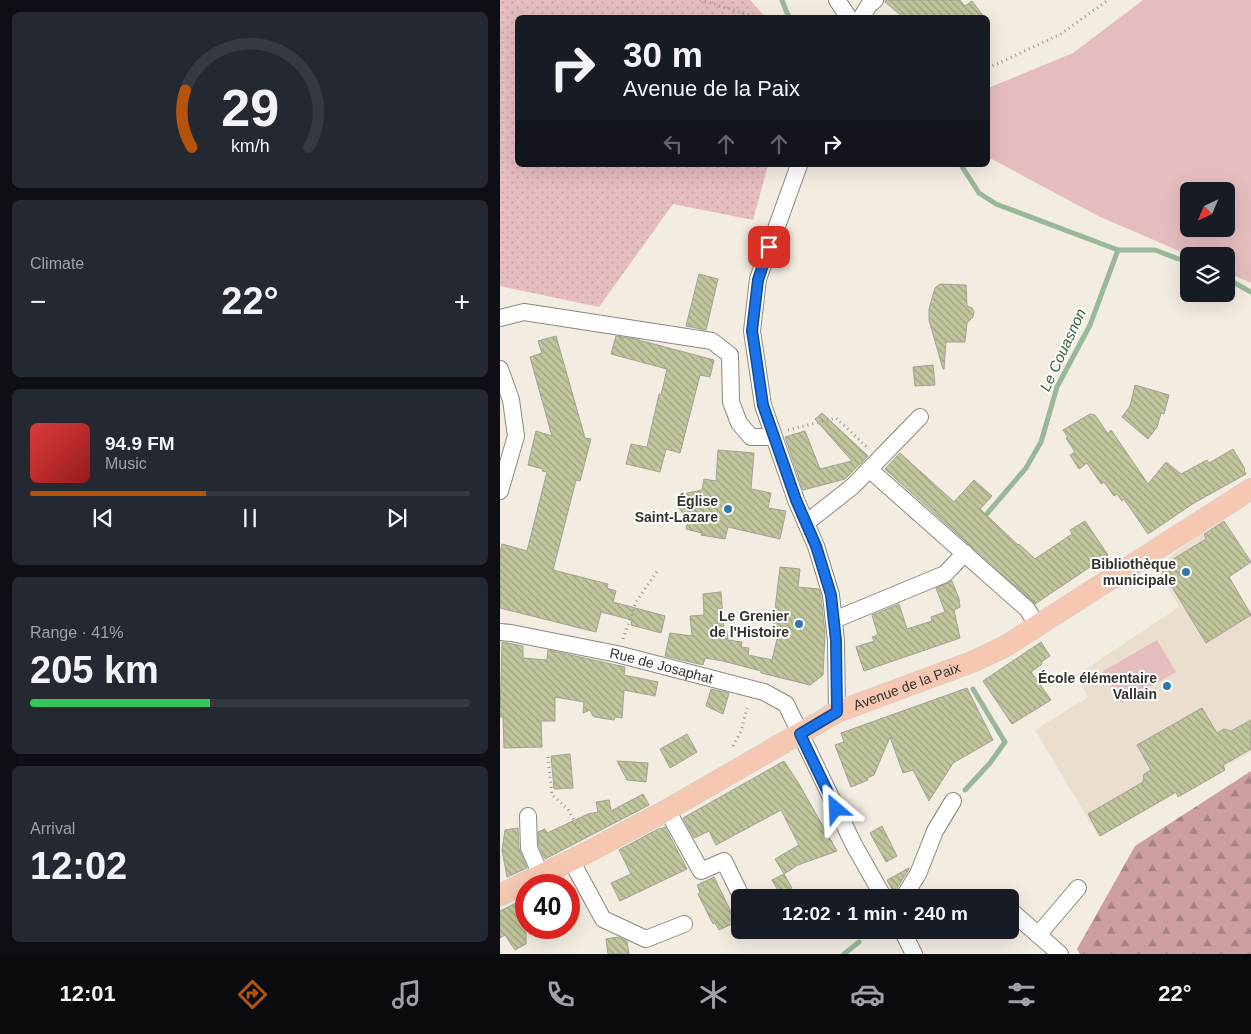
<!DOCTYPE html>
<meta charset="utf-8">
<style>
:root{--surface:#171b24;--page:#242831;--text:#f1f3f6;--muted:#9ea1a6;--line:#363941;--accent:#b45309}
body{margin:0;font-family:Helvetica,sans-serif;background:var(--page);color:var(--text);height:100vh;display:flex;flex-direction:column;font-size:19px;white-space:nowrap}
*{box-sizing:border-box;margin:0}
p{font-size:16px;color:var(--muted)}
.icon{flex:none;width:28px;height:28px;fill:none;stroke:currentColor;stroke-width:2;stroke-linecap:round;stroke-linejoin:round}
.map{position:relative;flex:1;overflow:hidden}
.panel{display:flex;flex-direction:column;gap:12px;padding:12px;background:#0d0f14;width:500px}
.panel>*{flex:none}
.top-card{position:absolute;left:15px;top:15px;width:475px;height:152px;border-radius:8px;box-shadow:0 5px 20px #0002;background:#171b24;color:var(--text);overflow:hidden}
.needle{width:32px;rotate:224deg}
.buttons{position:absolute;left:680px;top:182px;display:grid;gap:10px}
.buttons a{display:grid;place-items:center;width:55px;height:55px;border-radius:8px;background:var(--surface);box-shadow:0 5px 20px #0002;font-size:25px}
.speed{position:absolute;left:15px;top:874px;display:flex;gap:10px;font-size:25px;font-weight:700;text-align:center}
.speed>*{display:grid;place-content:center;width:65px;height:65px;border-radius:50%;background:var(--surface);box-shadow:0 5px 20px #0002;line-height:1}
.speed .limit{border:8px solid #d22;background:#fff;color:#111}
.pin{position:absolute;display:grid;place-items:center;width:42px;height:42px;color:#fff;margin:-21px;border-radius:10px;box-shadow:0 2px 8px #0006}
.me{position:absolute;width:55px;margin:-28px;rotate:334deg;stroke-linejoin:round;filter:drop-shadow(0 0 4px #0008)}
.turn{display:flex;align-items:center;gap:18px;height:105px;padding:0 25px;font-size:22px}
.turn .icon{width:65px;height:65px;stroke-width:2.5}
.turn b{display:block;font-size:35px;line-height:42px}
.lanes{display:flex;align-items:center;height:48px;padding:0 25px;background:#0003;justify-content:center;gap:25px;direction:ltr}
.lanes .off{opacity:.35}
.big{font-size:38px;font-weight:600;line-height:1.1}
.panel .card{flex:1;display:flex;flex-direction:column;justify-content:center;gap:8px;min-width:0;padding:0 18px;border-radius:8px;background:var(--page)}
.panel .dial{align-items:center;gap:0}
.dial svg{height:130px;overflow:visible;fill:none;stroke:var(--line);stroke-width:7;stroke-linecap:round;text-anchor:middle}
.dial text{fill:var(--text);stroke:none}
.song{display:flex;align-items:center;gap:15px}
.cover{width:60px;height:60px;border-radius:8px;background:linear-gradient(135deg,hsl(0 70% 55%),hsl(0 70% 35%))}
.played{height:5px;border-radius:2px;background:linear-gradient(90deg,var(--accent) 40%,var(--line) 40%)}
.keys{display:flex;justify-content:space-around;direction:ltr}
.heat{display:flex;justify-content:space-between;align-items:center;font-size:28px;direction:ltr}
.charge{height:8px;border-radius:4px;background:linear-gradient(90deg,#34c759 41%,var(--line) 0)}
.trip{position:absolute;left:231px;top:889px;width:288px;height:50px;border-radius:8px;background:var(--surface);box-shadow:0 5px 20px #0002;font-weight:600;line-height:50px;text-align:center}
.tab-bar{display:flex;height:80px;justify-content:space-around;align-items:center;background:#090b0e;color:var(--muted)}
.tab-bar .icon{width:35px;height:35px}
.tab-bar .current{color:var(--accent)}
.tab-bar b{font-size:22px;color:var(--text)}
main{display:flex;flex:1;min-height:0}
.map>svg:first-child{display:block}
.built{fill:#eadfce}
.green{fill:#e5bdbf;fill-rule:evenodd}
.forest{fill:url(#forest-firs)}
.park{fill:url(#park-dots)}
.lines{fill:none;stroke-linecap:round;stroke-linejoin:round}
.stream{stroke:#99b899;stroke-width:5}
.building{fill:url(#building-back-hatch);stroke:#a1a297}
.minor-casing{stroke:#8e887f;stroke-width:18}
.major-casing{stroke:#cfcecd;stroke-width:22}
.path{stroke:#9b968f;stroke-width:3;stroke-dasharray:1 4;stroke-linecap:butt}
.minor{stroke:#fff;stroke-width:16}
.major{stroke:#f6c8b2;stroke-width:21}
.route-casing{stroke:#114b97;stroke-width:12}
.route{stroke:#1a73e8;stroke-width:9}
.poi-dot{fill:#2d7aac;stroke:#fff;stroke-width:2}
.labels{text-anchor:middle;stroke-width:4;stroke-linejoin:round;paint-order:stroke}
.poi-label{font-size:14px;font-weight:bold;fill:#35322e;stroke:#fff;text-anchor:end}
.street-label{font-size:14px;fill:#35322e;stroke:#fff}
.water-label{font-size:15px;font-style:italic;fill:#346035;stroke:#fff}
</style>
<main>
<section class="panel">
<div class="card dial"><svg viewBox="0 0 100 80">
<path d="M14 69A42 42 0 1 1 86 69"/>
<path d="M14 69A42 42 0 0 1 10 34" stroke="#b45309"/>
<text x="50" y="56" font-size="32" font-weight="700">29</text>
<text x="50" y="72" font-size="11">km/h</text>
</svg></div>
<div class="card"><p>Climate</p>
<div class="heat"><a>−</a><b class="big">22°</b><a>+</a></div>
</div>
<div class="card">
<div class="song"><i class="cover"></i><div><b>94.9 FM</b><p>Music</p></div></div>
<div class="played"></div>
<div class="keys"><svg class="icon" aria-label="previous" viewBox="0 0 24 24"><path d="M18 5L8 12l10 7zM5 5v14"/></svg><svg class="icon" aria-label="pause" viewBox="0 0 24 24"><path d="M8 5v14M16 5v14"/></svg><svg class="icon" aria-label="next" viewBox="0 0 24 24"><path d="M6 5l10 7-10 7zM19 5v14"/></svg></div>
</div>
<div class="card"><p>Range · 41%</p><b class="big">205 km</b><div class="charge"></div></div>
<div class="card"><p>Arrival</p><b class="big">12:02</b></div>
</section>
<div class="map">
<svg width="751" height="954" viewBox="0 0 751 954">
<defs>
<pattern id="forest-firs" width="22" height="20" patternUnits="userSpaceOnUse" patternTransform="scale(1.25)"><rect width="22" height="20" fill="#cd9fa1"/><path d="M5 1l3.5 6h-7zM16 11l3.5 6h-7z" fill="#a78284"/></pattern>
<pattern id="park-dots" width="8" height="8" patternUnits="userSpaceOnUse" patternTransform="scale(1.25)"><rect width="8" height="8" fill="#e5bdbf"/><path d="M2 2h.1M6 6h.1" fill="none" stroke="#c5a3a4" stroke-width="1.8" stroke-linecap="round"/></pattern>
<pattern id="building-back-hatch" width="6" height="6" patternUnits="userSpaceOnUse" patternTransform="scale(1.25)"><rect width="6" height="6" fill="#c2c69d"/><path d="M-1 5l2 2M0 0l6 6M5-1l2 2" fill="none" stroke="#9ea180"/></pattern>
</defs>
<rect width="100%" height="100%" fill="#f2ece1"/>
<polygon class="built" points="702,533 751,612 751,752 599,837 535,730 588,697 577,675 679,607 656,567"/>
<g class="green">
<path d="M643 0H751V283L726 272V256H691L598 216 488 157V88L573 53ZM689 191H726V229H689Z"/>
<polygon points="657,640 676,672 621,703 603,671"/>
</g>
<polygon class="forest" points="751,771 751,954 580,954 577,949 635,846"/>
<polygon class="park" points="0,0 250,0 265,17 18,18 18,165 268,165 253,220 173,204 99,307 0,286"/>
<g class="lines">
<g class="stream">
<polyline points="282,0 287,13 290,18"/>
<polyline points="461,165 479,193 496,204 618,250 655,250 689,263"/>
<polyline points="726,278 751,292"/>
<polyline points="485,516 526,468 541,442 557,387 590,325 618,250"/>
<polyline points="465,790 490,763 505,742 473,689"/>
<polyline points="344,954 359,942"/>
</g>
</g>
<g class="building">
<polygon points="385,0 460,0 465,6 472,1 485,18 404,18 385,2"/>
<polygon points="199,274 218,279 206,330 186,326"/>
<polygon points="440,284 466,285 467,306 472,308 474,312 473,317 467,323 465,342 446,342 444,369 443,369 429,320 429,309 435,288"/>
<polygon points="56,336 85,438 91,439 80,481 76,480 53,570 108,584 107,588 116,591 113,602 165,616 161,633 131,625 132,620 101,612 96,632 0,608 0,552 2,544 27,551 47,472 42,471 43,469 28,465 36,431 52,436 30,357 42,353 38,341"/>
<polygon points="116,336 135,339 214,360 210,377 200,375 180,453 166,449 160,472 126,464 131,444 147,447 159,394 161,395 167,369 111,354"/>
<polygon points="433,365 435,385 415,386 413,367"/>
<polygon points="635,385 669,395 664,414 661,413 657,427 648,439 622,417 630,406"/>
<polygon points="322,413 368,456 345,479 303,490 285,437 305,431 320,469 352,461 315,419"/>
<polygon points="590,414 595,415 608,434 611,430 648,484 666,462 681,474 707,460 709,463 733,449 745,469 744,470 746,474 694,503 648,534 624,499 622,501 617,494 614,496 604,482 601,484 587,463 579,469 570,455 575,452 566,438 568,437 563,430"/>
<polygon points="218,450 254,453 251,489 271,493 268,508 286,511 280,539 228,527 225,539 201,535 202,533 186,529 189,518 183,514 178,506 182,497 187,493 202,490 204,479 216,481"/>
<polygon points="400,453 454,502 474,480 492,496 480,509 518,545 519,544 535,559 572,534 570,530 585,521 608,555 535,604 385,469"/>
<polygon points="724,521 751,562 729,577 751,615 706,643 660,567 706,539 704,534"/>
<polygon points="280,567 300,569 298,587 319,589 321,597 325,632 323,675 310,685 261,673 261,671 223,661 205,658 203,665 165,656 170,633 192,636 190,616 204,615 203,594 221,592 224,631 227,631 228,640 242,642 241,647 249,648 248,655 272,660 279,631 277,631 277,626 273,626"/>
<polygon points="452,581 459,599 460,607 454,610 460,638 364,671 356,647 374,641 372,637 378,635 372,615 399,604 407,629 432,621 431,617 445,612 436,588"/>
<polygon points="2,642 23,646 23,658 47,660 48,650 125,667 124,675 158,682 155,696 124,690 122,718 115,717 114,720 95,717 93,716 90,710 83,713 84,702 55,697 55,721 41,721 42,747 4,748 3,717 0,717"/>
<polygon points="541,642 550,656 541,662 542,664 531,672 551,700 512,724 483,681"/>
<polygon points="467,688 493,740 453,763 429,801 413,770 403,773 390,737 374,775 367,778 368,780 351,787 335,745 344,742 341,733"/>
<polygon points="211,689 229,693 223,714 206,706"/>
<polygon points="702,708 717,733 724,729 731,731 751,720 751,749 723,765 725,770 678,797 676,792 600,836 588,814 643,782 644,774 651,770 637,745"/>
<polygon points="187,734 197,752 170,768 160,749"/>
<polygon points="70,754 73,788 54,789 51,756"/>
<polygon points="117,761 148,763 146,782 127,780"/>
<polygon points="284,761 299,784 337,851 298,865 284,874 292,888 280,894 272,880 284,874 275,859 299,845 281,810 216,845 209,831 194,838 183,818"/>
<polygon points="143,794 149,805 45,859 39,846 38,832 45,829 47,833 88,814 98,812 96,802 109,800 111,811"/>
<polygon points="382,826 397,856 386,862 370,833"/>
<polygon points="165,827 187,869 120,901 111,883 131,874 119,850 160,828 161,829"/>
<polygon points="18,828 19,849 27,868 7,877 2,850 5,830"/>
<polygon points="409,868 409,869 394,893 387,880"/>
<polygon points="214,877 236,922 219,930 215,923 213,924 198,894 200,892 197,885"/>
<polygon points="26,898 26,944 15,950 5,935 0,938 0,911"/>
<polygon points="118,937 127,941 129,954 108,954 106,939"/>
</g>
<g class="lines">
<g class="minor-casing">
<g id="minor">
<polyline points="337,0 349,18"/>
<polyline points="361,18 369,5 375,0"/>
<polyline points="299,165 258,279 252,331 263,405 296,500 316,546 331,595 336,641 337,712"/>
<polyline points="0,318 24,312 212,341 230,355 231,402 239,423 251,437 274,437"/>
<polyline points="0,369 11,400 16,436 0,491"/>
<polyline points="369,469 527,609 538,626"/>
<polyline points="306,523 353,486 420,417"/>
<polyline points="334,620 445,574 465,553"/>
<path id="s1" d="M0 632 11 633 117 654 264 692 286 704 354 845 384 898"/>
<polyline points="167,810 201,871 224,861 242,898"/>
<polyline points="28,816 29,848 41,875"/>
<polyline points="71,860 103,919 146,939 184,924"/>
<polyline points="403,898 418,874 435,831 453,801"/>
<polyline points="510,910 560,954"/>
<polyline points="402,930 414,954"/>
<polyline points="538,935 578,888"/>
</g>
</g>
<g class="major-casing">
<g id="major">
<path id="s2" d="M0 895 90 851 167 810 337 712 472 662 504 647 751 489"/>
</g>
</g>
<g class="path">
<polyline points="200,0 260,18"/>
<polyline points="488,68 561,34 608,0"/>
<polyline points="288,430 336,418 368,448"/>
<polyline points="123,639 136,602 158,570"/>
<polyline points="233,746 241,731 248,704"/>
<polyline points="48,757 52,795 68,809 82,835"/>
</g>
<use href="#minor" class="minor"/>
<use href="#major" class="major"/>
</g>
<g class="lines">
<g class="route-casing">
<polyline id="route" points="269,247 258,280 252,331 255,350 263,405 296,500 316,546 331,595 336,641 337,712 300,734 336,809"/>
</g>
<use href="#route" class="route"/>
</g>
<g class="poi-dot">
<circle cx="228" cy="509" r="5"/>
<circle cx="686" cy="572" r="5"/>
<circle cx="299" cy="624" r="5"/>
<circle cx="667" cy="686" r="5"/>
</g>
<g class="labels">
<g class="poi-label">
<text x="218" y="506">Église<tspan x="218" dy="16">Saint-Lazare</tspan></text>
<text x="676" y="569">Bibliothèque<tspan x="676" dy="16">municipale</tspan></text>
<text x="289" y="621">Le Grenier<tspan x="289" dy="16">de l'Histoire</tspan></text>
<text x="657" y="683">École élémentaire<tspan x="657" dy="16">Vallain</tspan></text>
</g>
<g class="street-label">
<text dy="5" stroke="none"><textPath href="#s1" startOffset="165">Rue de Josaphat</textPath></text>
<text dy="5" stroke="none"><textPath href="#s2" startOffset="458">Avenue de la Paix</textPath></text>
</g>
<g class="water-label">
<text transform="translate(563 350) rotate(-65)" y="5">Le Couasnon</text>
</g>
</g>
</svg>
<div class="buttons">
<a><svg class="needle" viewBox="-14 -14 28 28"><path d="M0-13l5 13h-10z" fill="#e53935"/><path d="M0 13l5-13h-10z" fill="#9ea1a6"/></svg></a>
<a><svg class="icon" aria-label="layers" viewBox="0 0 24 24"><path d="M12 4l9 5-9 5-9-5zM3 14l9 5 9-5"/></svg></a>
</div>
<div class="speed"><div class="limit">40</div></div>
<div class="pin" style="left:269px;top:247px;background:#d93025"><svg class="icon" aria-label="arrive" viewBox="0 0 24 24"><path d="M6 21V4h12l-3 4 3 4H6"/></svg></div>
<svg class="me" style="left:336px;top:809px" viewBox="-20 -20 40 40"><path d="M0-17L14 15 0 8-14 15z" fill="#1a73e8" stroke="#fff" stroke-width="4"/></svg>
<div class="trip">12:02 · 1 min · 240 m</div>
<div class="top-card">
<div class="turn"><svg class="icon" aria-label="right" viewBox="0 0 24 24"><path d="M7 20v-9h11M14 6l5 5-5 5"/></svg><div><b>30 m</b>Avenue de la Paix</div></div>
<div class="lanes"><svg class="icon off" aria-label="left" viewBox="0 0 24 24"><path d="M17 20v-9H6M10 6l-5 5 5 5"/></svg><svg class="icon off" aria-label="ahead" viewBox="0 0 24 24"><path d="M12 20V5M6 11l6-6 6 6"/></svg><svg class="icon off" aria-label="ahead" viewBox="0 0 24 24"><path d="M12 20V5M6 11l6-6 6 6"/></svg><svg class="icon" aria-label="right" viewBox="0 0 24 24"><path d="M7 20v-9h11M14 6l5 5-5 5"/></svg></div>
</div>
</div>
</main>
<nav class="tab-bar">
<b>12:01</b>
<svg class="icon current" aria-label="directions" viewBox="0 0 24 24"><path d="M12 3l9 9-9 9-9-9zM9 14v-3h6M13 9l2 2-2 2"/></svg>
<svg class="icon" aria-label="music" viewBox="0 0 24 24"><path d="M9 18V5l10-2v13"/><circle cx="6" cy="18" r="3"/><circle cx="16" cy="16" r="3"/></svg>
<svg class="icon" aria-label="phone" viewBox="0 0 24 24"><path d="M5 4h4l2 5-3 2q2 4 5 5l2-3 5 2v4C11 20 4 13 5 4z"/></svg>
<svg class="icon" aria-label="climate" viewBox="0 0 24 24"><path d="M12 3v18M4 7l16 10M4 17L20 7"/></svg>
<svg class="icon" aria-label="car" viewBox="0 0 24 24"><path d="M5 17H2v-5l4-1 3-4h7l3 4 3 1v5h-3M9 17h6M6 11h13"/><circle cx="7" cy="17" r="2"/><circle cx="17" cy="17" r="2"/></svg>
<svg class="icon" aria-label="filters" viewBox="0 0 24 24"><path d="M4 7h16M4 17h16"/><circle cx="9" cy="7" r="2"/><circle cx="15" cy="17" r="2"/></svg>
<b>22°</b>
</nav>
